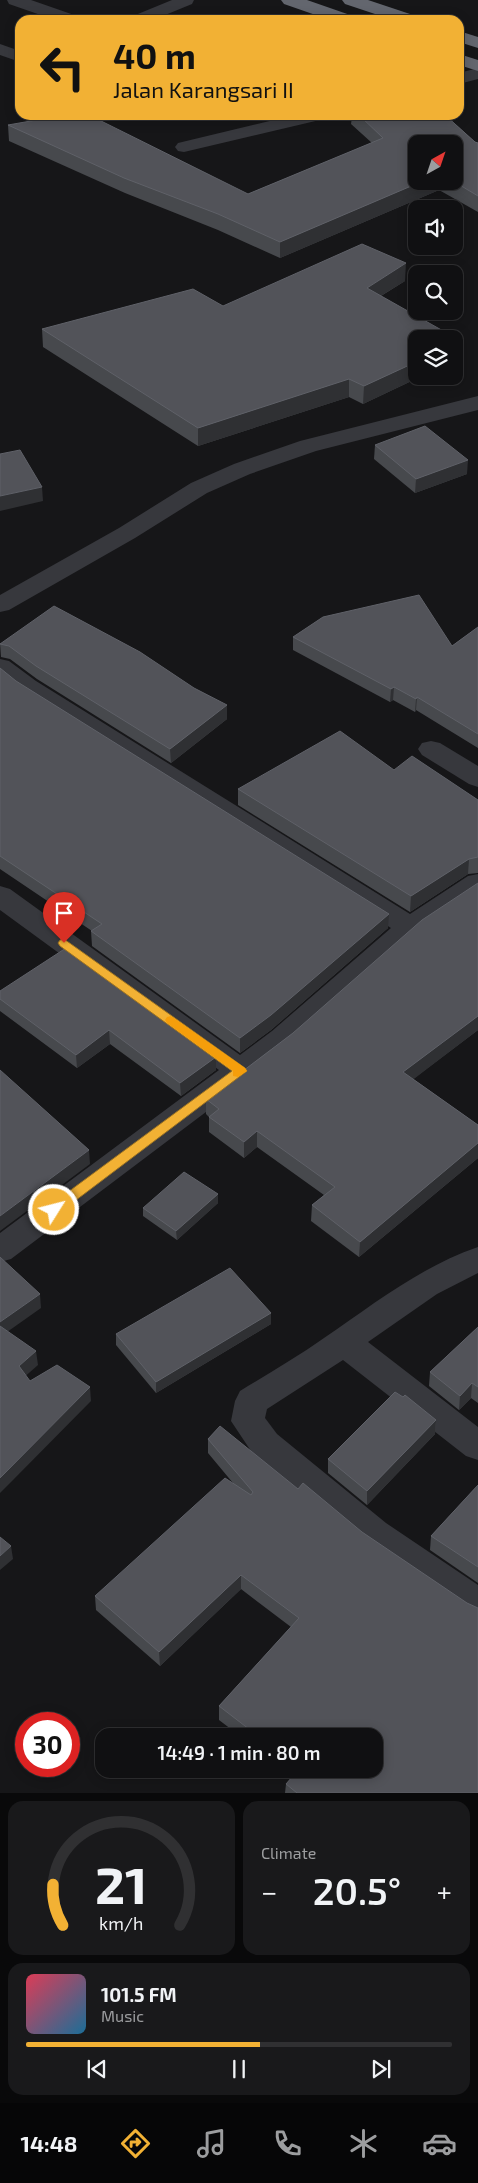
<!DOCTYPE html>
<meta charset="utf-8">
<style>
:root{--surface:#101012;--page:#19191b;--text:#f1f3f6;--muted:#9c9d9f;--line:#303032;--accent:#f2b134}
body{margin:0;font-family:"Exo 2",sans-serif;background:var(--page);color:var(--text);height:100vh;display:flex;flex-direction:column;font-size:19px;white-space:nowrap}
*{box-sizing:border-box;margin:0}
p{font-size:16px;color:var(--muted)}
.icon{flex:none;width:28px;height:28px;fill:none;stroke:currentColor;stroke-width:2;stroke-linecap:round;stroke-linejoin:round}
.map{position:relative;height:1793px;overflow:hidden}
.side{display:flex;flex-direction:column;gap:8px;padding:8px;background:#09090a;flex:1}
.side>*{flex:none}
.hud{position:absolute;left:15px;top:15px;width:449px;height:105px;border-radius:15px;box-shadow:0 2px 12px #0003,0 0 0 1px var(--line);background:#f2b134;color:#111;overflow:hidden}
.needle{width:32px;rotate:40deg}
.controls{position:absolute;left:408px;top:135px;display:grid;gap:10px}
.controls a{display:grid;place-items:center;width:55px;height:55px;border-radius:10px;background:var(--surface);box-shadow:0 2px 12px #0003,0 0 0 1px var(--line);font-size:25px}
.speed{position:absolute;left:15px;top:1712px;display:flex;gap:10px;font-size:25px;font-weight:700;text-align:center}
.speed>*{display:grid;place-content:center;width:65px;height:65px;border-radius:50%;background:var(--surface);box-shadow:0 2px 12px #0003,0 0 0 1px var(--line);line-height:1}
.speed .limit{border:8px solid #d22;background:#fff;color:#111}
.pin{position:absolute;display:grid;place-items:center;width:42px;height:42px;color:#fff;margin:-51px -21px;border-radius:50% 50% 50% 0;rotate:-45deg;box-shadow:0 0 5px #0007}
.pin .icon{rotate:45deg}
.me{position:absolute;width:55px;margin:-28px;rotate:54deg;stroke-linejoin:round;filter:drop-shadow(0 0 4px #0008)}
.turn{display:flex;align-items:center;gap:18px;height:105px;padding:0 15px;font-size:22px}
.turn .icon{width:65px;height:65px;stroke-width:2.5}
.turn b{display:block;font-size:35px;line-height:42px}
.big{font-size:38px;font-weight:600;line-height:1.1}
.side .card{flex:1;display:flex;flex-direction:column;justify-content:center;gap:8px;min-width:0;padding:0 18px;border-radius:15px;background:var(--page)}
.side .dial{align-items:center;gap:0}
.dial svg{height:130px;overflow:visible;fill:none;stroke:var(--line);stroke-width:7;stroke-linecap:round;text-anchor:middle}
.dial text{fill:var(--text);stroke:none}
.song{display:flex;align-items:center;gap:15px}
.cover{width:60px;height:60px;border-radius:8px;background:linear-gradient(135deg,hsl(350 70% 55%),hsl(200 70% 35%))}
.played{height:5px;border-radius:2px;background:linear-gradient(90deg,var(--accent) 55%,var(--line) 55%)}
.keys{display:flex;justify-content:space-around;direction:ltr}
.heat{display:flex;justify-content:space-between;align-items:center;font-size:28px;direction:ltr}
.side .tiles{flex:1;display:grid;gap:8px;grid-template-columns:1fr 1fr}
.card:last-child{grid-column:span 2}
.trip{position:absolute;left:95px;top:1728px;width:288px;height:50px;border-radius:15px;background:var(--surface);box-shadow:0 2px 12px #0003,0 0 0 1px var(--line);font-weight:600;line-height:50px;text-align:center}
.tabs{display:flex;height:80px;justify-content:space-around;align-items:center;background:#060607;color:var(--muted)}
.tabs .icon{width:35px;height:35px}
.tabs .on{color:var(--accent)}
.tabs b{font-size:22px;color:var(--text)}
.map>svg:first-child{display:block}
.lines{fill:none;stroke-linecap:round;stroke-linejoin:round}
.lane{fill:#37383d;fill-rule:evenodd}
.street{fill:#37383d;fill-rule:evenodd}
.highway{fill:#63666e;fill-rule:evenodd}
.wall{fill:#47494d;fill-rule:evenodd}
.shaded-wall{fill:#2f3033}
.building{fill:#525359;stroke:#5f6168}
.route{fill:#f2b134;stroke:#9d7322}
.slow{fill:#f59e0b}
</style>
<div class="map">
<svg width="478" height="1793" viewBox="0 0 478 1793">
<rect width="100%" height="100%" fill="#161618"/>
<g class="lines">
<g class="lane">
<polygon points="7,0 31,0 77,16 79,20 55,20 9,4"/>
<polygon points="172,0 194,0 192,4 153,20 131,20 133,16"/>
<polygon points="0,44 20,51 20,62 0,55"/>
<polygon points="478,68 478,79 459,84 459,73"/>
<polygon points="295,115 327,115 324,119 184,152 178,151 175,147 178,143"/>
</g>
<g class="street">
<polygon points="478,396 478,410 316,451 250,474 207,493 135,538 9,610 0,612 0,595 119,528 191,483 234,464 300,441"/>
<polygon points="0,659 9,661 36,681 410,914 468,876 478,874 478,896 420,934 292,1047 11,1259 0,1262 0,1233 219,1070 0,910 0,886 10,889 240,1055 272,1031 391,928 18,693 0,679"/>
<polygon points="431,741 440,743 478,766 478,787 469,784 422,755 418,749 422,743"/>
<path d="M478 1247V1273L437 1294 368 1342 478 1427V1460L466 1456 343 1360 267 1409 265 1418 277 1434 386 1523 478 1585V1621L466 1616 362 1545 253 1454 231 1421 235 1401 240 1391C268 1374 297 1357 324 1338 374 1304 420 1267 478 1247Z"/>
</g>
<g class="highway">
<polygon points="281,0 307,0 353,16 356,20 330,20 284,4"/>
<polygon points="342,0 368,0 416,16 419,20 393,20 345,4"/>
<polygon points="459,31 478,37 478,48 459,42"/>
<polygon points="459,54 478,60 478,71 459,65"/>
</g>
</g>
<g class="wall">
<path d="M349 115H445L475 142 478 143V212L439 190 280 258 218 230 125 193 9 141 8 125 248 194 372 143 351 124 352 117ZM454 144V181H416Z"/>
<polygon points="405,281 381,296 460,358 416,376 422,376 363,404 349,397 198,446 43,347 42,329 223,306"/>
<polygon points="375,445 467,474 415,493 374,459"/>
<polygon points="478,627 478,748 416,710 415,712 393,700 390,702 293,650 293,637 452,646"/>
<polygon points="0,643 227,719 171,763 37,679 10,659 1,657"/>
<polygon points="0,668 16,681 388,928 271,1030 240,1053 92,946 91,931 92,931 0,869"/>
<polygon points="394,770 478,800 478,873 468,874 410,912 238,805 238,789"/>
<polygon points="478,883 478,1030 413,1079 478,1125 478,1158 359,1257 311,1221 312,1205 324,1195 257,1147 244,1158 209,1132 209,1117 206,1114 206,1099 293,1033"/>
<polygon points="0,991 216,1057 216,1070 181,1096 110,1044 77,1068 0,1011"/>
<polygon points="218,1194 218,1203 177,1240 143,1216 143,1208"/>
<polygon points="271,1313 271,1324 156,1393 116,1345 116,1334"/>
<polygon points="478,1327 478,1403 471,1398 459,1410 429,1386 430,1372"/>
<polygon points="436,1420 435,1434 367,1505 328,1473 328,1459"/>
<polygon points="220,1426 478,1793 285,1793 286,1784 292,1777 282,1769 374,1769 374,1736 240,1736 219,1720 219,1706 291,1627 241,1589 160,1666 96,1610 95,1596 233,1483 208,1453 208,1439"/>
<polygon points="478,1485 478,1583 430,1550 431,1536"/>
</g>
<g class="shaded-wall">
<polygon points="423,181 439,181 439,190 280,258 280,242"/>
<polygon points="406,263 405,281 366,305 367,288"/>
<polygon points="461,341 460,358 454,361 454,344"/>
<polygon points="416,362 416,376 422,376 363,404 364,386"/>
<polygon points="349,379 349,397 198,446 198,428"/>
<polygon points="468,460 467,474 415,493 416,479"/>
<polygon points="42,487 43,501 0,511 0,496"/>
<polygon points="394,687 393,700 390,702 391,689"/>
<polygon points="417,697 416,710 415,712 416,699"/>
<polygon points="227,705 227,719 171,763 170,749"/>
<polygon points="469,859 468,874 410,912 411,896"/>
<polygon points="389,914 388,928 271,1030 240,1053 240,1038"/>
<polygon points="478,1016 478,1030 402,1088 403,1072"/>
<polygon points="109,1030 110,1044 77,1068 76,1055"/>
<polygon points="216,1057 216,1070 181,1096 180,1083"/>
<polygon points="257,1131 257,1147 244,1158 244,1142"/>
<polygon points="478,1143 478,1158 359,1257 360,1242"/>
<polygon points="89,1150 90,1164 0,1231 0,1216"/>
<polygon points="218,1194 218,1203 177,1240 176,1231"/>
<polygon points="40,1294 41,1308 0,1337 0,1322"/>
<polygon points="271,1313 271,1324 156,1393 156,1382"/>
<polygon points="36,1351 38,1365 21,1380 19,1366"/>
<polygon points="472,1383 471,1398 459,1410 460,1396"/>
<polygon points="90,1387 91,1401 12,1481 0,1493 0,1478"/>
<polygon points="436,1420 435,1434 367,1505 367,1491"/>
<polygon points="11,1546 13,1559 0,1570 0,1556"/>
<polygon points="241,1575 241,1589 160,1666 159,1652"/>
</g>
<g class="building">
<polygon points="65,115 89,115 248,194 383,138 359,115 445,115 475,142 478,143 478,196 453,181 454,181 454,144 416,144 416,181 423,181 280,242 218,214 124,178 8,125"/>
<polygon points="362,244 406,263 367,288 461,341 454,344 454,339 416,339 416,362 364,386 349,379 198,428 42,329 193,289 223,306"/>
<polygon points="425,426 468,460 416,479 375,445"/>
<polygon points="20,450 42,487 0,496 0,454"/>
<polygon points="419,595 452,646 478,627 478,734 417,697 416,699 394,687 391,689 293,637 323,617"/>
<polygon points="54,606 140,652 194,688 227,705 170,749 36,666 9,646 0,644"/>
<polygon points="0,668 16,681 389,914 271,1015 240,1038 91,931 102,924 0,856"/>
<polygon points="340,731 394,770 412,756 478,800 478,857 469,859 411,896 238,789"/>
<polygon points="478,883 478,1016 403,1072 478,1125 478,1143 360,1242 312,1205 335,1187 257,1131 244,1142 209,1117 219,1109 206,1099 293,1033 422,920"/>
<polygon points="66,948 216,1057 180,1083 109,1030 76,1055 0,999 0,991"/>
<polygon points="0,1070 89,1150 0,1216"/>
<polygon points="184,1172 218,1194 176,1231 143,1208"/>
<polygon points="0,1257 40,1294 0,1322"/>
<polygon points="230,1268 271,1313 156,1382 116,1334"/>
<polygon points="0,1326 36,1351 19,1366 30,1381 57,1365 90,1387 0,1478"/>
<polygon points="478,1327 478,1387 472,1383 460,1396 430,1372"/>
<polygon points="395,1392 403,1397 405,1395 436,1420 367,1491 328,1459"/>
<polygon points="220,1426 298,1489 303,1483 362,1532 467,1603 478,1608 478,1793 297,1793 286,1784 299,1769 374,1769 374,1736 258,1736 219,1706 299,1618 241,1575 159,1652 95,1596 225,1478 251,1495 253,1492 208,1439"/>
<polygon points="478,1485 478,1567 431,1536"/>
<polygon points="0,1537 11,1546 0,1556"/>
</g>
<polygon class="route" points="64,939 245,1068 247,1071 59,1213 49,1213 48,1210 49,1206 232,1071 60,946 58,943 60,940"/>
<polygon class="slow" points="171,1016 245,1068 247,1071 238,1077 233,1076 233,1071 167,1023 165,1020 167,1017"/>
</svg>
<div class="controls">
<a><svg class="needle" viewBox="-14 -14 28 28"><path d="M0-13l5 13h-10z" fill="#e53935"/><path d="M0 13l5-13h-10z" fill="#9c9d9f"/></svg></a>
<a><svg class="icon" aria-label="sound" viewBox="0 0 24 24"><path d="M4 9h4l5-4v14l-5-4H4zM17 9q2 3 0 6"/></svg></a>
<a><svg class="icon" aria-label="search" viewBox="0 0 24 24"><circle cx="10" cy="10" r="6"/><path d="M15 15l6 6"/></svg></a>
<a><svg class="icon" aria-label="layers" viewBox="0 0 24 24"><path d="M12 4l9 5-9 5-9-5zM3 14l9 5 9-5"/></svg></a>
</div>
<div class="speed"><div class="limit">30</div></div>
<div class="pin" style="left:64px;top:943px;background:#d93025"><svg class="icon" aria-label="arrive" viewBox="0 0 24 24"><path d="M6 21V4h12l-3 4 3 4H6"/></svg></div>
<svg class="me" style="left:54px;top:1210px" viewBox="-20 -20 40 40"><circle r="17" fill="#f2b134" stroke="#fff" stroke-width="3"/><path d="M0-11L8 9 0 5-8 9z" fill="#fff"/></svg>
<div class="trip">14:49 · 1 min · 80 m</div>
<div class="hud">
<div class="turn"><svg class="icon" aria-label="left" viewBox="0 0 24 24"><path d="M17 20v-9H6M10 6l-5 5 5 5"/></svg><div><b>40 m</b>Jalan Karangsari II</div></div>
</div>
</div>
<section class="side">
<div class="tiles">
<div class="card dial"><svg viewBox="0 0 100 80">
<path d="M14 69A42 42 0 1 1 86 69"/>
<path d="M14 69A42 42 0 0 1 8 44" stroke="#f2b134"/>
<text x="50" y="56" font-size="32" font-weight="700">21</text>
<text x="50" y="72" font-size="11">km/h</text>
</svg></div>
<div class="card"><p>Climate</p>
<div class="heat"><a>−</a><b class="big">20.5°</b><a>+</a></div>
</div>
<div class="card">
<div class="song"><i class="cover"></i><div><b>101.5 FM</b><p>Music</p></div></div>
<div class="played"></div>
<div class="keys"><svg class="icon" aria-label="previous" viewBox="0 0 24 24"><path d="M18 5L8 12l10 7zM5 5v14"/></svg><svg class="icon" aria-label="pause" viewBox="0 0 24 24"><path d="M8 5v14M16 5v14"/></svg><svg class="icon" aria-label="next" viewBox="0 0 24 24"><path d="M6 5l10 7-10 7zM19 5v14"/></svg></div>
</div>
</div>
</section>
<nav class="tabs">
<b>14:48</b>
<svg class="icon on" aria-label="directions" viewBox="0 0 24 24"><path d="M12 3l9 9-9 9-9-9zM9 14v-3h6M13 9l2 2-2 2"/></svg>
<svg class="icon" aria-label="music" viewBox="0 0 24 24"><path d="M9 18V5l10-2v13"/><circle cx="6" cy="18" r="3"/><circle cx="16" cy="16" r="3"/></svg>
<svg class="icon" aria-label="phone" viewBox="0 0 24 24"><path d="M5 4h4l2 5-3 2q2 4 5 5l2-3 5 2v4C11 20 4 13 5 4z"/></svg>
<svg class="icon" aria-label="climate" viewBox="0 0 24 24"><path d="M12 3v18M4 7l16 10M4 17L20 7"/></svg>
<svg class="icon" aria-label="car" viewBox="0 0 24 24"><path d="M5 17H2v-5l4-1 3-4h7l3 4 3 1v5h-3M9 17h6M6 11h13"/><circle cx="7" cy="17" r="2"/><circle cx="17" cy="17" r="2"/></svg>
</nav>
